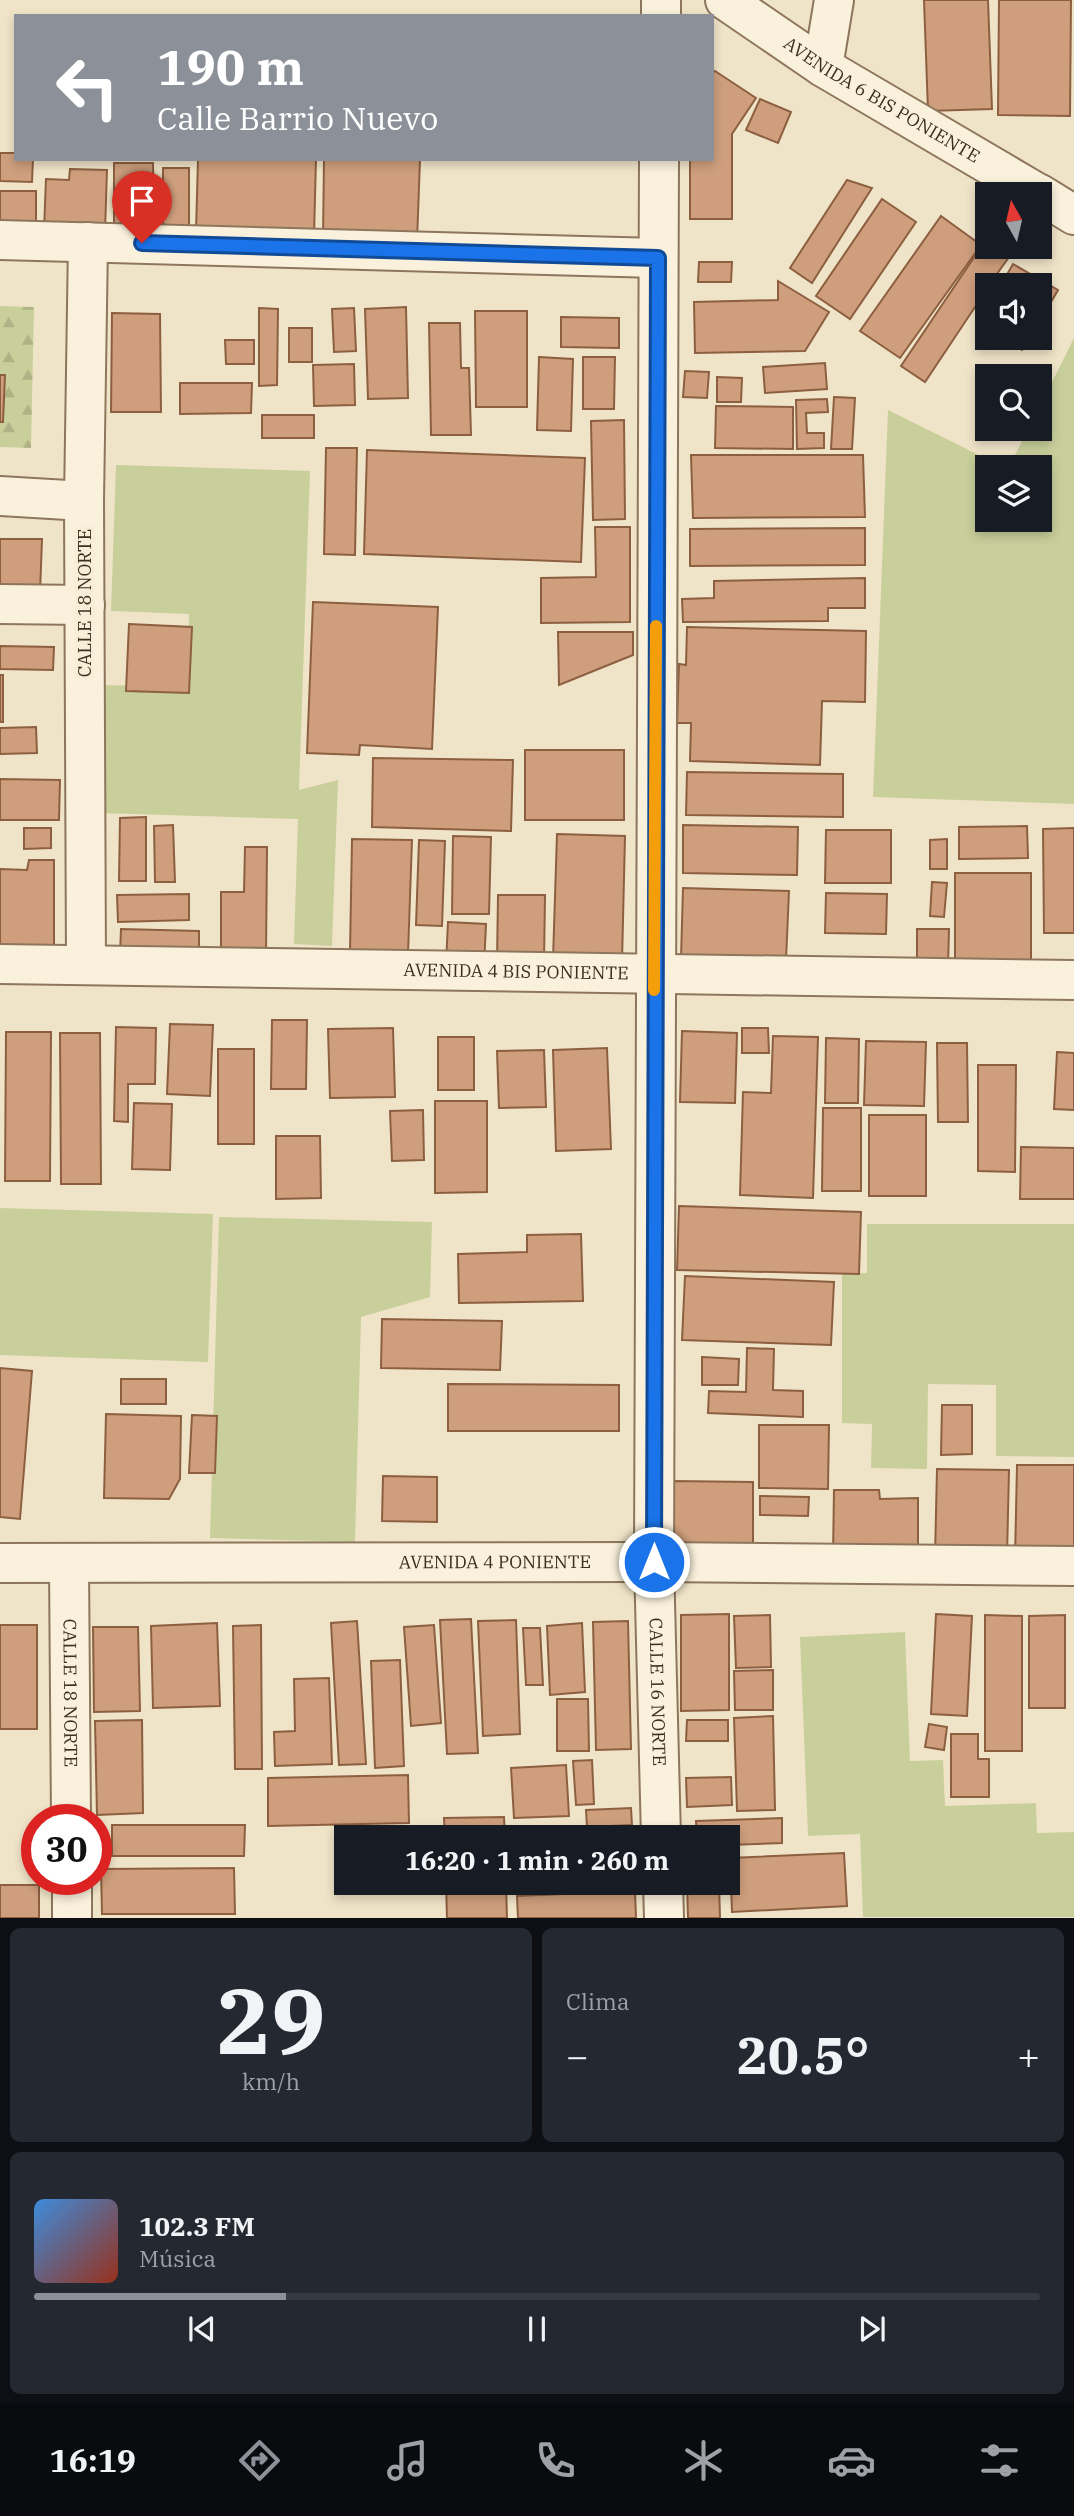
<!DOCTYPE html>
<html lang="es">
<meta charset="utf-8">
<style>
:root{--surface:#171b24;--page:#242831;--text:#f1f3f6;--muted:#9ea1a6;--line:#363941;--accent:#8c9099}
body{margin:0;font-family:"IBM Plex Serif",serif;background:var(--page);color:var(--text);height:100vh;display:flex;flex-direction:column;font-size:26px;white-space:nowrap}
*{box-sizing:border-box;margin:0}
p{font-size:23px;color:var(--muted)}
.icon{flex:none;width:38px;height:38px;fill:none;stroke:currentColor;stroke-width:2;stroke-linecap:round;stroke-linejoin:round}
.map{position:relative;height:1918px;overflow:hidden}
.side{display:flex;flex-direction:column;gap:10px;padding:10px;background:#0d0f14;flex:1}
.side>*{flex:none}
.guide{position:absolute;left:14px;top:14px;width:700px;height:147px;border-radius:0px;box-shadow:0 4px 10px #0003;background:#8c9099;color:#fff;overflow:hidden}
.needle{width:46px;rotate:352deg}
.buttons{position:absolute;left:975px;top:182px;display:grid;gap:14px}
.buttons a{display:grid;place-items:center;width:77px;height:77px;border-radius:0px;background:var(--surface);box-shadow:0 4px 10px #0003;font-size:35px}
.speed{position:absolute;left:21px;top:1804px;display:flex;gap:14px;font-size:35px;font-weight:700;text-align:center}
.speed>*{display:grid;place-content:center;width:91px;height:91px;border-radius:50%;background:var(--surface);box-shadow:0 4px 10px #0003;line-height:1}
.speed .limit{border:10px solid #d22;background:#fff;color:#111}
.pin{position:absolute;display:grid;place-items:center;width:60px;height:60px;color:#fff;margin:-72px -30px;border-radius:50% 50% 50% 0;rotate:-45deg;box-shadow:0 0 7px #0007}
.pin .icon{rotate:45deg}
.me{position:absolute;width:77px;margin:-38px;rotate:0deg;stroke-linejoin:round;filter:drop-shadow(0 0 5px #0008)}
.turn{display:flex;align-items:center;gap:24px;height:147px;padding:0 28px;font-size:32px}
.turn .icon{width:91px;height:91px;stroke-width:2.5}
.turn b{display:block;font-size:49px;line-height:60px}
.big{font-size:52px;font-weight:800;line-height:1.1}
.side .card{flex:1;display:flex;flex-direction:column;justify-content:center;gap:10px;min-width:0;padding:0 24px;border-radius:10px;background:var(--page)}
.side .dial{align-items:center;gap:0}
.dial b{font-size:91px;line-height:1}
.song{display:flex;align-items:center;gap:21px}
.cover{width:84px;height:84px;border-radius:10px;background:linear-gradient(135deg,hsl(210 70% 55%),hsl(10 70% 35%))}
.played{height:7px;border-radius:4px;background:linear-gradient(90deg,var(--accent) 25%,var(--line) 25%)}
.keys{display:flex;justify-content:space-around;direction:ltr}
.heat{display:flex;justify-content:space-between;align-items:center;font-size:38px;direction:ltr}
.side .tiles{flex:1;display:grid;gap:10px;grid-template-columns:1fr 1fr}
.card:last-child{grid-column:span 2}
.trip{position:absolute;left:334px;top:1825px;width:406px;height:70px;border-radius:0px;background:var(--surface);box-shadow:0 4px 10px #0003;font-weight:800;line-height:70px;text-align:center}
.tabs{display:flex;height:112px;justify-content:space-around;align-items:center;background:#090b0e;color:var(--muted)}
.tabs .icon{width:49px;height:49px}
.tabs .active{color:var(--accent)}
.tabs b{font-size:32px;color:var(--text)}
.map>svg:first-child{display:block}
.green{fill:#c9cf9b}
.forest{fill:url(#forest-firs)}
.building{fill:#cf9f7d;stroke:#8d5f41;stroke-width:2}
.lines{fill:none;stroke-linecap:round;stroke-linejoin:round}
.minor-casing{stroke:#8d765c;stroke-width:42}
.minor{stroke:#faf1dc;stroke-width:38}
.route-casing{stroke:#114b97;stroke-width:18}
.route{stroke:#1a73e8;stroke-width:12}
.slow{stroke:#f59e0b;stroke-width:12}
.labels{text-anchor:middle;stroke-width:7;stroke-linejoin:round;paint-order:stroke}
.street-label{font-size:18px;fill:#3d2e20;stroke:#f7eed8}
</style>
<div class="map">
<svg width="1074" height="1918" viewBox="0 0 1074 1918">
<defs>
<pattern id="forest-firs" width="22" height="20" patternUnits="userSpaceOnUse" patternTransform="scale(1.75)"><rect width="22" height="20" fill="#c9cf9b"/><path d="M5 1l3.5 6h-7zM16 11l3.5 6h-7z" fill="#aeb285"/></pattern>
</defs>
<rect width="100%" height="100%" fill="#f0e4c8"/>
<g class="green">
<polygon points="1074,338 1074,804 873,797 888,410 1003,467 987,467 987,520 1040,520 1040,467 1009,467 1028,429 1040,429 1040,406"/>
<polygon points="116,465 310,471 299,790 338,780 332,946 294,944 298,819 99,813 103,685 187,687 189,614 111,611"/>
<polygon points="0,1208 213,1214 208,1362 0,1355"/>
<polygon points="219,1217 432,1222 430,1297 361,1317 355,1542 210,1538"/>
<polygon points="867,1224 1074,1224 1074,1457 996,1456 996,1385 928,1384 927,1469 871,1468 872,1424 842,1423 842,1273 867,1273"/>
<polygon points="905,1632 910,1761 943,1760 945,1806 1036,1803 1037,1833 1074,1832 1074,1917 863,1917 860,1834 808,1836 800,1637"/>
</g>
<polygon class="forest" points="0,306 34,307 31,448 0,447"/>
<g class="building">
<polygon points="924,0 988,0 992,109 928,111"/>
<polygon points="999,0 1071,0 1070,116 998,115"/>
<polygon points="715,71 756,98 732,134 732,219 690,219 690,159 712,159 712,73"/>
<polygon points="760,99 791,112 778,143 746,130"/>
<polygon points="0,153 16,153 16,159 33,159 32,182 0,181"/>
<polygon points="198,159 316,159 314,236 196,232"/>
<polygon points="324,159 420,159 417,242 323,240"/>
<polygon points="114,163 153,163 154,226 114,227"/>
<rect x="163" y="168" width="26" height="60"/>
<polygon points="70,169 107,170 105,232 44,230 46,179 69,180"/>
<polygon points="847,180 872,188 812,283 790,268"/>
<rect x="0" y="191" width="36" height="38"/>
<polygon points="882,199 916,222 850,319 816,296"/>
<polygon points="941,216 981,245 900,358 860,331"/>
<polygon points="985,241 987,247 994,247 1009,257 989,285 987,285 987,289 925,382 901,366"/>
<polygon points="699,262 732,262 731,282 698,282"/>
<polygon points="1013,264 1058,290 1040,321 1040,285 1001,285"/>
<polygon points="778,281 829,312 805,351 695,353 694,302 778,300"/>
<polygon points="406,307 408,398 368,399 365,309"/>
<polygon points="259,308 278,309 277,385 259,386"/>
<polygon points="354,308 356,351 334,352 332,309"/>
<polygon points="987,308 987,330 978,324"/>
<polygon points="475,311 527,311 527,407 476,407"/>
<polygon points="112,313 160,314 161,412 111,412"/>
<polygon points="561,317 619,318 619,348 561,347"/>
<polygon points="429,323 460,323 461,368 469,368 471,435 431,435"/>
<rect x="289" y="328" width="23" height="34"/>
<polygon points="1001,338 1029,338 1022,350"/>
<polygon points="225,340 254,340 254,364 226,364"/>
<polygon points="539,357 573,359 571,431 537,430"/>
<polygon points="583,357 615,357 614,409 583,409"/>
<polygon points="825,363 827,389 765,393 763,367"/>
<polygon points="354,364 355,405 314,406 313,365"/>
<polygon points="685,371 709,372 707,398 683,397"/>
<polygon points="0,375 5,375 3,422 0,422"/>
<polygon points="717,377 742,378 741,402 717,402"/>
<polygon points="180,383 252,383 251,413 180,414"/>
<polygon points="834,397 855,398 852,449 831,449"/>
<polygon points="827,399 828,412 806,413 807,433 824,433 824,448 797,449 796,400"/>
<polygon points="716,406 793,407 793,449 715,448"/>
<rect x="262" y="415" width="52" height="23"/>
<polygon points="624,420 625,519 593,520 591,421"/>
<polygon points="326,448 357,448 355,555 324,554"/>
<polygon points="367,450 585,458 581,562 364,554"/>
<polygon points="691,455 863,455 865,517 693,518"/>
<polygon points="595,527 630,527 630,622 541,623 541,578 596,577"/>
<polygon points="865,528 865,565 690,566 690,529"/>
<polygon points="0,539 42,539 40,593 0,594"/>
<polygon points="865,578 865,608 828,608 828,621 683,622 682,599 714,598 714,581"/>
<polygon points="313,602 438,607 432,749 360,745 359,755 307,753"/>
<polygon points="129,624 192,627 189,693 126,691"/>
<polygon points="687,627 866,631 865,702 822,701 820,765 690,761 691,723 677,723 679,664 686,665"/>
<polygon points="558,632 633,632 633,655 559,685"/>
<polygon points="0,646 54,647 53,670 0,669"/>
<rect x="0" y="675" width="3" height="47"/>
<polygon points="36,727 37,753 0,754 0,728"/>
<rect x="525" y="750" width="99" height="70"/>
<polygon points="373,758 513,760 511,831 372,827"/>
<polygon points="687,772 843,774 843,817 686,815"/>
<polygon points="0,779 60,780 59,820 0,820"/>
<polygon points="146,817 146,881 119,881 120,818"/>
<polygon points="173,825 175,882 155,882 154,826"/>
<polygon points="683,825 798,827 797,875 683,873"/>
<polygon points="1027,826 1028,858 959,859 959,827"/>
<polygon points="24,828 51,828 51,848 24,849"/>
<polygon points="1074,828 1074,933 1044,933 1043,829"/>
<polygon points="826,830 891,830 891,883 825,883"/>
<polygon points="557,834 625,836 622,962 553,960"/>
<polygon points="453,836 491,837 489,914 452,914"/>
<polygon points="352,839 412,840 408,954 350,953"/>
<polygon points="947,839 947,869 930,869 930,840"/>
<polygon points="419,840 445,841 442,926 416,925"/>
<polygon points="245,847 267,847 266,956 221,957 221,892 244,892"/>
<polygon points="29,860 54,860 54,950 0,950 0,869 27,870"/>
<polygon points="955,873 1031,873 1031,963 955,964"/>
<polygon points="932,882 947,883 944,917 930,916"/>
<polygon points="683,888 789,891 786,960 681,958"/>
<polygon points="826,893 887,894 886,934 825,933"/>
<polygon points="189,894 189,920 118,922 117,895"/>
<polygon points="498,895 545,895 544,963 497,963"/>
<polygon points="448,922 486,924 484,967 446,964"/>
<polygon points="121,929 199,931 199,956 120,954"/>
<polygon points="917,929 949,929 948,968 917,967"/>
<polygon points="272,1020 307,1020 306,1089 271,1089"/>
<polygon points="170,1024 213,1025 210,1096 167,1094"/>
<polygon points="116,1027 156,1028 155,1084 128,1084 128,1122 114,1121"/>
<polygon points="393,1028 395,1097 330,1098 328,1029"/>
<polygon points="742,1028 768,1028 769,1053 742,1053"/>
<polygon points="682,1031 737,1033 735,1103 680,1102"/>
<polygon points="6,1032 51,1032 50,1181 5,1181"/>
<polygon points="60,1033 100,1033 101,1184 61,1184"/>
<polygon points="773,1036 818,1037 813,1198 740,1195 743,1092 771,1093"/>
<rect x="438" y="1037" width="36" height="53"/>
<polygon points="826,1038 859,1039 858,1103 825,1103"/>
<polygon points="866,1041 926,1042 924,1106 864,1105"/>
<polygon points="937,1043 967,1043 968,1122 938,1122"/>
<polygon points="607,1048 611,1149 556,1151 553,1050"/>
<rect x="218" y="1049" width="36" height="95"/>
<polygon points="544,1050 546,1107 499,1108 497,1051"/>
<polygon points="1057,1052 1074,1053 1074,1110 1054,1109"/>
<polygon points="978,1065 1016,1065 1015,1172 978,1171"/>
<polygon points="435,1101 487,1101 487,1192 435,1193"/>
<polygon points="134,1103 172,1104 170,1170 132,1169"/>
<polygon points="823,1108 861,1108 861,1191 822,1191"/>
<polygon points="423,1110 424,1160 392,1161 390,1111"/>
<rect x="869" y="1115" width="57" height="81"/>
<polygon points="276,1136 320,1136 321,1198 276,1199"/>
<polygon points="1021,1147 1074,1148 1074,1199 1020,1199"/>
<polygon points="679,1206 861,1212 859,1274 677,1270"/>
<polygon points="581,1234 583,1301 459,1303 458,1254 527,1252 527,1235"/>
<polygon points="685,1276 834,1282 831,1345 682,1340"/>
<polygon points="382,1319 502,1321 500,1370 381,1368"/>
<polygon points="747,1348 774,1349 773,1390 803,1391 803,1417 708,1413 709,1391 746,1392"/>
<polygon points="702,1357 739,1359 738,1385 702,1385"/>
<polygon points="0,1368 32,1371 20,1519 0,1517"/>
<rect x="121" y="1379" width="45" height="25"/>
<polygon points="448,1384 619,1385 619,1431 448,1431"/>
<polygon points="942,1405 972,1405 972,1454 941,1455"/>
<polygon points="106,1414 181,1416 180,1479 169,1499 104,1498"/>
<polygon points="192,1415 217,1416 215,1473 189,1473"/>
<polygon points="759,1425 829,1425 828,1489 759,1488"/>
<polygon points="1017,1465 1074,1465 1074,1560 1015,1559"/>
<polygon points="937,1469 1009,1470 1007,1556 935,1556"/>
<polygon points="383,1476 437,1477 437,1522 382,1521"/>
<polygon points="672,1481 753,1482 753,1552 672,1552"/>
<polygon points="834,1490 879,1490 880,1499 918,1498 918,1556 833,1556"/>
<polygon points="760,1496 809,1497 808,1516 760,1515"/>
<polygon points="729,1614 729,1710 681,1711 681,1615"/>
<polygon points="936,1614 972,1616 967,1716 931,1714"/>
<polygon points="770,1615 771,1667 736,1668 734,1616"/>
<polygon points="985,1615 1022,1616 1022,1751 985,1751"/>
<polygon points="1065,1615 1065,1708 1029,1708 1029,1616"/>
<polygon points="471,1619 478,1753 447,1754 440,1620"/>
<polygon points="516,1620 520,1734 483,1736 478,1621"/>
<polygon points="357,1621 366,1764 339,1765 331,1623"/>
<polygon points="628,1621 631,1749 596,1750 593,1622"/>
<polygon points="217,1623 220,1706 153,1708 151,1626"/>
<polygon points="582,1623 585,1692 550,1695 547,1626"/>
<rect x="0" y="1625" width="37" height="104"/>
<polygon points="261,1625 262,1769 235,1769 233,1626"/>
<polygon points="434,1625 441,1723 411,1726 404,1627"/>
<polygon points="93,1627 138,1627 140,1711 94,1712"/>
<polygon points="523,1628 540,1628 543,1685 526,1685"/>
<polygon points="400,1660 404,1766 375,1768 371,1661"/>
<polygon points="773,1670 773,1710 735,1710 734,1671"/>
<polygon points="329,1678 332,1764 275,1766 274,1732 295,1731 294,1679"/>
<polygon points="557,1699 588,1699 589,1751 557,1751"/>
<polygon points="773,1716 775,1810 737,1811 734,1718"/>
<polygon points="142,1720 143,1813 97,1815 95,1721"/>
<polygon points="687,1720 728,1720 728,1741 686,1741"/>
<polygon points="929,1724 947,1727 944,1750 925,1747"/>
<polygon points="951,1734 978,1734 978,1759 989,1759 989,1797 951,1797"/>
<polygon points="592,1760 594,1804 576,1805 573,1761"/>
<polygon points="566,1765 569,1816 514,1818 511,1768"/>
<polygon points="408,1775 409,1823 268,1826 268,1778"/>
<polygon points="731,1777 732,1805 687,1807 686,1778"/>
<polygon points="631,1808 632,1825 587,1827 586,1810"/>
<polygon points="504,1817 505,1838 445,1838 444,1818"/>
<polygon points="782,1818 782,1843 728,1845 728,1838 697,1838 696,1821"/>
<polygon points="112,1825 245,1825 244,1856 112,1856"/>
<polygon points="630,1832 630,1838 587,1838 587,1834"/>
<polygon points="580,1833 580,1838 520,1838 520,1834"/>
<polygon points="844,1853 847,1906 732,1912 730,1858"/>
<polygon points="234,1868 235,1914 102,1914 101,1869"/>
<polygon points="446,1883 506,1883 507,1918 447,1918"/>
<polygon points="589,1883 632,1883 632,1884 589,1886"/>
<polygon points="687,1883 719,1883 720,1918 688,1918"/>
<rect x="0" y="1885" width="39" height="33"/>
<polygon points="635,1891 636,1918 518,1918 517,1896"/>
</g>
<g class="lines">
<g class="minor-casing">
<g id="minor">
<path id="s1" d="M725 0 823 67 1039 194"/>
<polyline points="661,16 661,0"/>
<polyline points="823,67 834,0"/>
<path id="s2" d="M659 159 654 1562 661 1838"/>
<polyline points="1040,194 1074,215"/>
<polyline points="0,240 658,258"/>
<polyline points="0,496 84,501"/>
<polyline points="0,604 85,605"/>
<path id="s3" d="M0 964 1074 980"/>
<polyline points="86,964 84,501 88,242"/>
<path id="s4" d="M0 1563 654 1562 1074 1566"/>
<path id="s5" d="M69 1565 71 1820"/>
<polyline points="72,1880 72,1918"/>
<polyline points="663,1883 664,1918"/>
</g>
</g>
<use href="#minor" class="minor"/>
</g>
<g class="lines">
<g class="route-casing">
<polyline id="route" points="142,243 658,258 654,1562"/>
</g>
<use href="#route" class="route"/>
<polyline class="slow" points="654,990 656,626"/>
</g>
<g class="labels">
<g class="street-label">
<text dy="6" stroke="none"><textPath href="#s1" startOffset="186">AVENIDA 6 BIS PONIENTE</textPath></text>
<text transform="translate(85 603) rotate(-90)" y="6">CALLE 18 NORTE</text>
<text dy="6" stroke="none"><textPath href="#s3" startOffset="516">AVENIDA 4 BIS PONIENTE</textPath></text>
<text dy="6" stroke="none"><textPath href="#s4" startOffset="495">AVENIDA 4 PONIENTE</textPath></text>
<text dy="6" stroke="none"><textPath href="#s2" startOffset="1533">CALLE 16 NORTE</textPath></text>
<text dy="6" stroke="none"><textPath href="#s5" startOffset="128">CALLE 18 NORTE</textPath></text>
</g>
</g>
</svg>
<div class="buttons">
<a><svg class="needle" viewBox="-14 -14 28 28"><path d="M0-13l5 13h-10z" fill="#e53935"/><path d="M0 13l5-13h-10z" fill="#9ea1a6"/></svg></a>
<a><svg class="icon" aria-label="sound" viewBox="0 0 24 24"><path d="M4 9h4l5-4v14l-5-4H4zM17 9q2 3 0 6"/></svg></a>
<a><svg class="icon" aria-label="search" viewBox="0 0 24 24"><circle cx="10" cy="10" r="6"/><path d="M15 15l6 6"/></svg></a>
<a><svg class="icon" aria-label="layers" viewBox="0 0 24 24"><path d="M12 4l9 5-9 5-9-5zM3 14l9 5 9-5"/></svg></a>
</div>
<div class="speed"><div class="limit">30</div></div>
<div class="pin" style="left:142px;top:243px;background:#d93025"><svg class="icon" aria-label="arrive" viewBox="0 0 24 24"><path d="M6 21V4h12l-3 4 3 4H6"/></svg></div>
<svg class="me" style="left:654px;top:1562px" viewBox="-20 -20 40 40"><circle r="17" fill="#1a73e8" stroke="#fff" stroke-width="3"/><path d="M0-11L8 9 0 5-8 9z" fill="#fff"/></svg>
<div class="trip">16:20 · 1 min · 260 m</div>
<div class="guide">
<div class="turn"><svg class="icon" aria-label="left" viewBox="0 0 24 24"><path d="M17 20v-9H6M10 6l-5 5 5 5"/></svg><div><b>190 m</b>Calle Barrio Nuevo</div></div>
</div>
</div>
<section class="side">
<div class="tiles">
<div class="card dial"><b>29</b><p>km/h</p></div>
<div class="card"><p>Clima</p>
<div class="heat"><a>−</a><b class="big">20.5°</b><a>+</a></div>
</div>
<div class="card">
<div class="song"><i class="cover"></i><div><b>102.3 FM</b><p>Música</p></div></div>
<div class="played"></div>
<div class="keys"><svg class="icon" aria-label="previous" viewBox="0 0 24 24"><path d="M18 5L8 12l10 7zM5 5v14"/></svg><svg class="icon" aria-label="pause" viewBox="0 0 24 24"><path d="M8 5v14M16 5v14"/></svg><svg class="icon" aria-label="next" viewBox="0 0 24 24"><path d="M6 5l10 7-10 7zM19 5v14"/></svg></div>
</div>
</div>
</section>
<nav class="tabs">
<b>16:19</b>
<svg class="icon active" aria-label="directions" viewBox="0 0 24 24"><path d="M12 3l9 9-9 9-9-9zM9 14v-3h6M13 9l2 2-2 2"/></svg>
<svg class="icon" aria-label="music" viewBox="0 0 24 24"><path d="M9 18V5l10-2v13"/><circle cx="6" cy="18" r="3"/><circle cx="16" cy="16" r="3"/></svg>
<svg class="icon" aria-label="phone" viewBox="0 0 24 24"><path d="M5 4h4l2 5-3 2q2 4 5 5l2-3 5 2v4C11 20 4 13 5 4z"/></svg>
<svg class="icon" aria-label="climate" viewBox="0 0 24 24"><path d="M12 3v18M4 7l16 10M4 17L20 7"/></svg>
<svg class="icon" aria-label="car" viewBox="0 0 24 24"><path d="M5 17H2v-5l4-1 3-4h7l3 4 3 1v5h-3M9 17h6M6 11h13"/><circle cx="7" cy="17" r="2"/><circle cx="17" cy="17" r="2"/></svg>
<svg class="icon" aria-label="filters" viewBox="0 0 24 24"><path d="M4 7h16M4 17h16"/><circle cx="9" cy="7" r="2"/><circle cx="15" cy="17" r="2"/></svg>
</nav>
